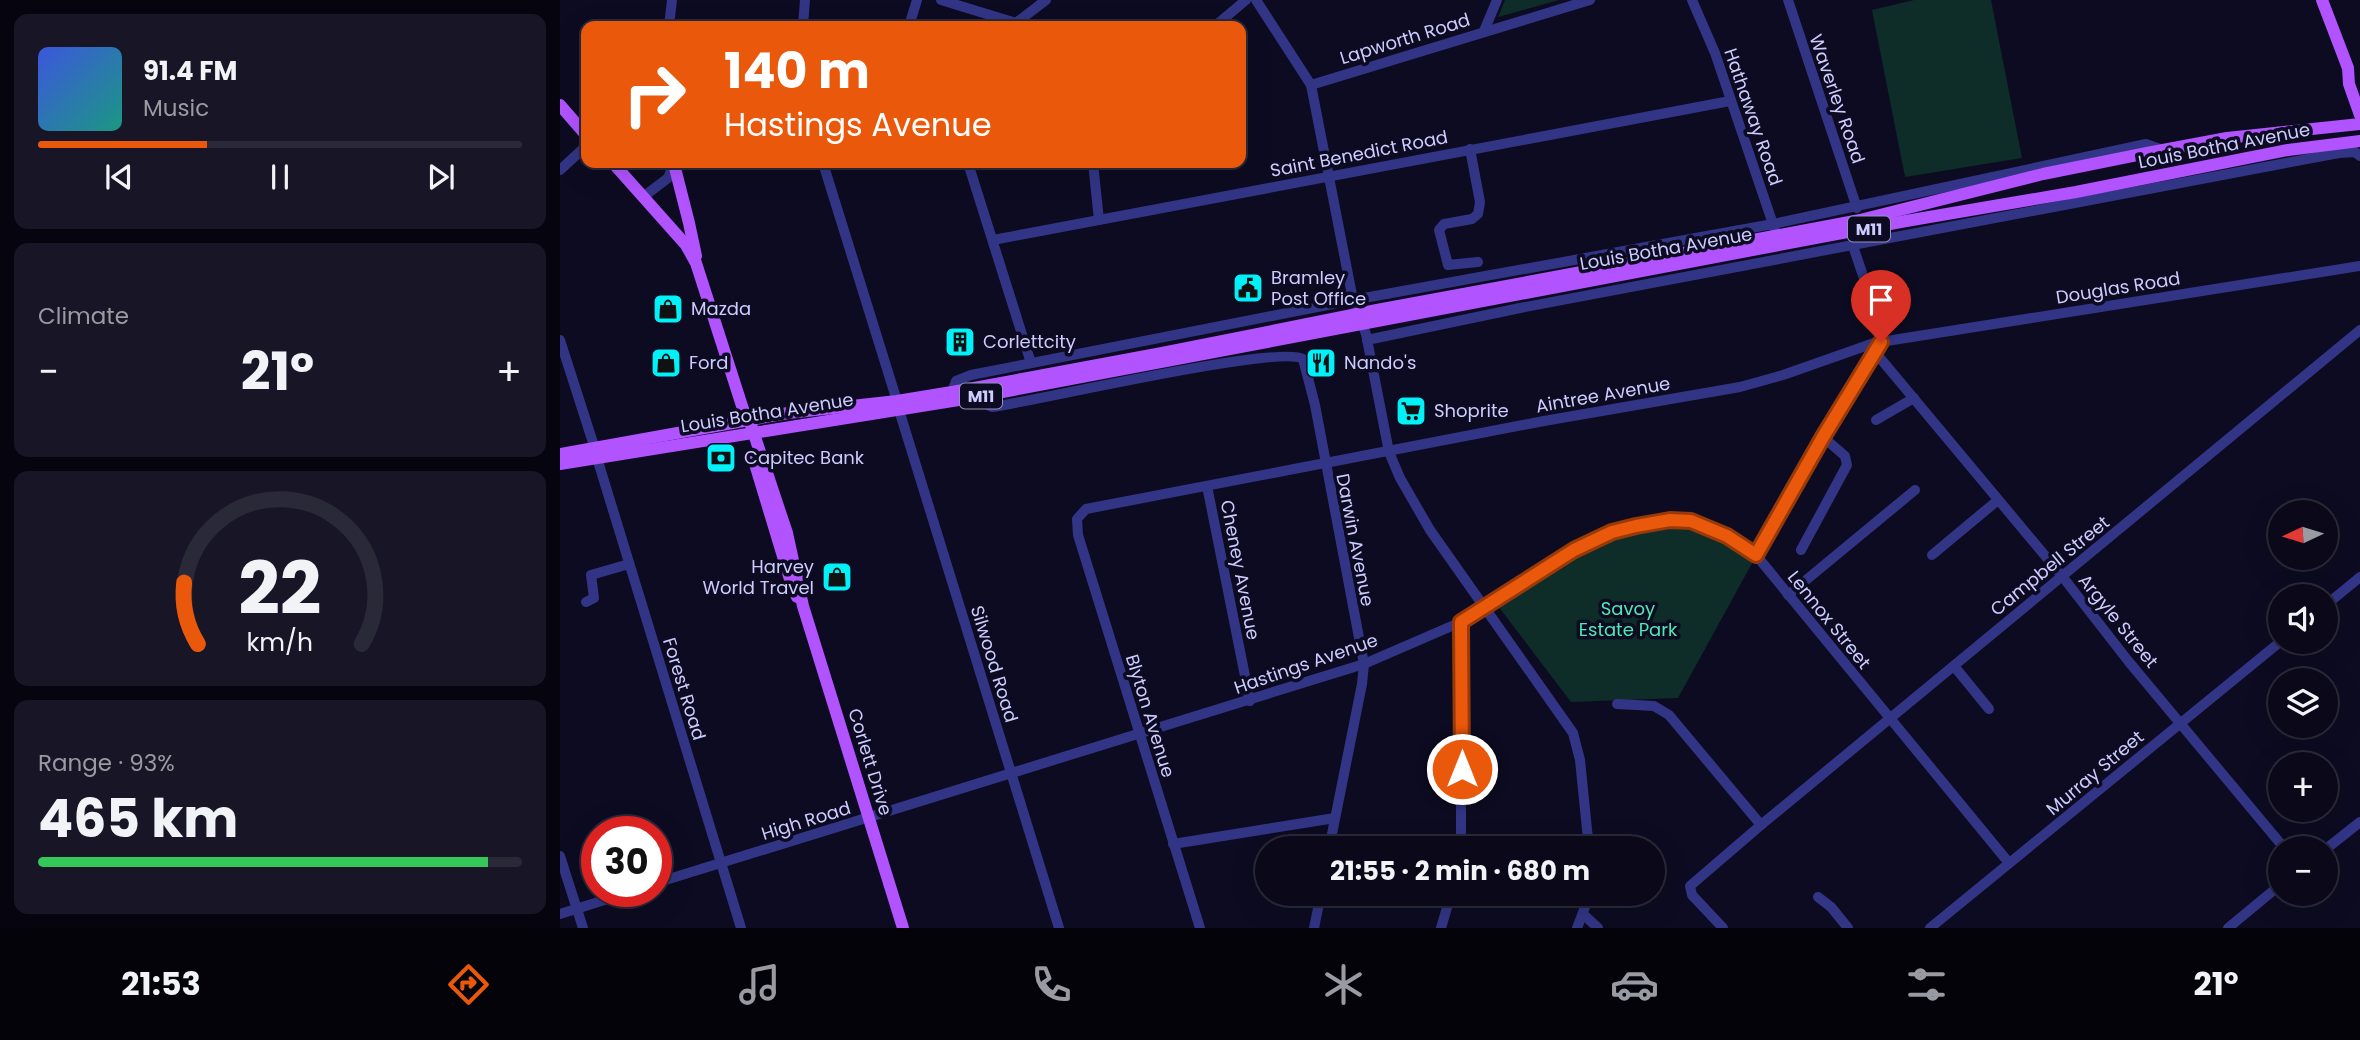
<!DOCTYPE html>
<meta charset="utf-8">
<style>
:root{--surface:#0a0819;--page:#181626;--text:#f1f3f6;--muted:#999aa2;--line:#2a2938;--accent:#ea580c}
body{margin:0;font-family:Poppins,sans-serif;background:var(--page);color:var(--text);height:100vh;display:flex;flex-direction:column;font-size:26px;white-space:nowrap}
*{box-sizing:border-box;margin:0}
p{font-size:23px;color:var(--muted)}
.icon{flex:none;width:38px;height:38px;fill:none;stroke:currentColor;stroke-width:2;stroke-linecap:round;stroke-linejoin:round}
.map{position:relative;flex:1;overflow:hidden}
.panel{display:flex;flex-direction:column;gap:14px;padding:14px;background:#06040e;width:560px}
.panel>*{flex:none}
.top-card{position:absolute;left:21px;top:21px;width:665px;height:147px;border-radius:14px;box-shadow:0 7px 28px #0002,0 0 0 2px var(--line);background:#ea580c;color:#fff;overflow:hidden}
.needle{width:46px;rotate:266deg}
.tools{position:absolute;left:1708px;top:500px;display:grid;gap:14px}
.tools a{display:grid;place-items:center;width:70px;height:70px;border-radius:50%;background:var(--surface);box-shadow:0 7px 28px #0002,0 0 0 2px var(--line);font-size:35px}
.speed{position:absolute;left:21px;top:816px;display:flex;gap:14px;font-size:35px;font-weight:700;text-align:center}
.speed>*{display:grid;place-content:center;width:91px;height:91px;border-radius:50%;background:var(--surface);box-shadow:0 7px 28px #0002,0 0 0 2px var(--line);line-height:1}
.speed .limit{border:10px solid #d22;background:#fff;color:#111}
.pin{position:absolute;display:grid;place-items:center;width:60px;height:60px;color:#fff;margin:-72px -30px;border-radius:50% 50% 50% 0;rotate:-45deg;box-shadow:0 0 7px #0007}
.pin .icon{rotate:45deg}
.me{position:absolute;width:77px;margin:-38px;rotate:0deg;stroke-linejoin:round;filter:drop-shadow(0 0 5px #0008)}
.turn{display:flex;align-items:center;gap:24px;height:147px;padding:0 28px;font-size:32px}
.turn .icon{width:91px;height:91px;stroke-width:2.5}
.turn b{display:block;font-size:49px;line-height:60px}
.big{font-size:52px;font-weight:700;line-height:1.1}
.panel .tile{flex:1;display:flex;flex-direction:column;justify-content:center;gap:10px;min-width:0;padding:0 24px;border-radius:14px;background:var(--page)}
.panel .dial{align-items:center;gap:0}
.dial svg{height:182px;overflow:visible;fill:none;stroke:var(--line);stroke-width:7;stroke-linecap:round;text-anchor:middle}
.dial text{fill:var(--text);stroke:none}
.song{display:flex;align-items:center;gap:21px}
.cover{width:84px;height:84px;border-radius:10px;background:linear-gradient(135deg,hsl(230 70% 55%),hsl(170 70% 35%))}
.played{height:7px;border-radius:4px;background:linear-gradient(90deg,var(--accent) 35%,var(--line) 35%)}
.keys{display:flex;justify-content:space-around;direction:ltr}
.heat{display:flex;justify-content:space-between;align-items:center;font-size:38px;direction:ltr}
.charge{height:10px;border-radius:5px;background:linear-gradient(90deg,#34c759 93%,var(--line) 0)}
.trip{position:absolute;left:695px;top:836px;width:410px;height:70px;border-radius:35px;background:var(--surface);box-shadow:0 7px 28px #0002,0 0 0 2px var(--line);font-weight:700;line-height:70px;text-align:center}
.tab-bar{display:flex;height:112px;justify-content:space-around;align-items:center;background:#04030a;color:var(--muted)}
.tab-bar .icon{width:49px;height:49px}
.tab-bar .selected{color:var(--accent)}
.tab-bar b{font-size:32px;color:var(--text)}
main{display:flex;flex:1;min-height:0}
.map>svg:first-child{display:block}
.green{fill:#0e2c28}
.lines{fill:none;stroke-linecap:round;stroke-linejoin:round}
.minor{stroke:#323585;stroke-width:10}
.major{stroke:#b153ff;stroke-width:12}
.route-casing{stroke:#983908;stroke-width:18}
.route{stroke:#ea580c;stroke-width:12}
.labels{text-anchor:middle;stroke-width:7;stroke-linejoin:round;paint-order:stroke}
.shield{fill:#0d0b21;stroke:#9392bc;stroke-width:2}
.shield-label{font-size:16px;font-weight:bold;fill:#cdccff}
.street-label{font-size:18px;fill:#cdccff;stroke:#0d0b21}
.poi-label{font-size:18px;fill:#cdccff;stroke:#0d0b21;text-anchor:start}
.park-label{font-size:18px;fill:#4ee9b6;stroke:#0d0b21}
</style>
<main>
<section class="panel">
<div class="tile">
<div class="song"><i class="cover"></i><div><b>91.4 FM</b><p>Music</p></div></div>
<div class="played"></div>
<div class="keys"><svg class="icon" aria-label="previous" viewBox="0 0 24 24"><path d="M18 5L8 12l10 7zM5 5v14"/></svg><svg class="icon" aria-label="pause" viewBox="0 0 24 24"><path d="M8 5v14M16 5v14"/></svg><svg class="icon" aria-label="next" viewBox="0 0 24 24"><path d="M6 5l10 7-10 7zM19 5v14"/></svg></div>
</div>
<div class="tile"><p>Climate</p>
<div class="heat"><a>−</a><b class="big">21°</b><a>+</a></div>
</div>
<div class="tile dial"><svg viewBox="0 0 100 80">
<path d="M14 69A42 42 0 1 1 86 69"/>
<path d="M14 69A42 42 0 0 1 8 42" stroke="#ea580c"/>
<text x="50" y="56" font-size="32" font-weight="700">22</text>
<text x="50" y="72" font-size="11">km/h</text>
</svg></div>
<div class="tile"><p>Range · 93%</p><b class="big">465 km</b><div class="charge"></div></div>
</section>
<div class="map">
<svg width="1800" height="928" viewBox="0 0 1800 928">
<rect width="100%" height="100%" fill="#0d0b21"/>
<g class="green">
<polygon points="945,0 999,0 938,17"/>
<polygon points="1354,0 1431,0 1462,158 1345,177 1312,10"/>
<polygon points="1125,522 1196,556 1118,698 1011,702 938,606 1032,547 1082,530"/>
</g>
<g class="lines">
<g class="minor">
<polyline points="381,0 456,23"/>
<polyline points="696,0 751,85 793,300 806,334 829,452 840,478 870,530 1013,733 1020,760 1029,849"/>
<polyline points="1132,0 1155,53 1215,230"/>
<polyline points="1228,0 1297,208"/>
<polyline points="109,26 112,0"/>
<polyline points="243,26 245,0"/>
<polyline points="349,26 357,0"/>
<polyline points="452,26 486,0"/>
<polyline points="655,26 686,0"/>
<polyline points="924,31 937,0"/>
<polyline points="751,85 1030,0"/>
<polyline points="910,149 920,202 918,214 912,219 884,224 879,230 888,265 918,262"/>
<polyline points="263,163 337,401"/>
<polyline points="408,163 471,363"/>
<polyline points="533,163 539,220"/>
<polyline points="0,170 26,146"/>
<polyline points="83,197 108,178 114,163"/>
<polyline points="433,240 1170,101"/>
<polyline points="1293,246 1319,323 1321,342"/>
<polyline points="0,340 35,449"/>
<polyline points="807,340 960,308 1779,153 1795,152 1800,156"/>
<polyline points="1315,352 1502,576 1569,662 1725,849"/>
<polyline points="392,392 396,381 411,375 793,300 1213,224 1586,144 1603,150"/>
<path d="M420 397 423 403 432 407C476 401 720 344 743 359L755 405 804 664 802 684 769 849"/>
<polyline points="339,410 499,928"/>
<polyline points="1316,420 1354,398"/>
<polyline points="37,458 181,928"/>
<polyline points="647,486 690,701"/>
<polyline points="1241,550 1287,465 1285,456 1263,437"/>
<polyline points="1196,555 1317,348"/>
<polyline points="1372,555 1438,500"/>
<polyline points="1228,595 1355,490"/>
<polyline points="26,602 34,598 31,575 69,564"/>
<polyline points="1766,605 1800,577"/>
<polyline points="901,622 901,849"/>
<polyline points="1394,666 1429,709"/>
<polyline points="1057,704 1094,706 1109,715 1201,825"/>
<polyline points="613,844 775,818"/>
<polyline points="1766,849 1800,822"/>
<polyline points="0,856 23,928"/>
<polyline points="96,883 804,664 901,622 1014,549 1052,532 1098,522 1131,521 1167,536 1196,555 1449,863"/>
<polyline points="1258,897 1271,907 1288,928"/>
<polyline points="0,914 73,891"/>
<polyline points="1023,914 1038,928"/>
<polyline points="640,928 518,535 517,519 526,509 984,421 1180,387 1223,375 1314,343 1800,266"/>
<polyline points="754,928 761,894"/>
<polyline points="881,928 891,894"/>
<polyline points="1017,928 1030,894"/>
<polyline points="1163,928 1132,895 1130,886 1201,825 1800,330"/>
<polyline points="1370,928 1720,642"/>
<polyline points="1668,928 1720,885"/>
</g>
<g class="major">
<polyline points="1762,0 1788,68 1789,84 1800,115"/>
<polyline points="0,105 26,135"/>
<polyline points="53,163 126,245 136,263 183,409 189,419 227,533 243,606 343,928"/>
<polyline points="114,164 129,223 136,256"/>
<polyline points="0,454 228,413 337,401 392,392 602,353 817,310 1300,220 1483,174 1587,153 1667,138 1800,124"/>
<polyline points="192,454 232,586 237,597"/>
<polyline points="0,464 411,398 1346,221 1516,192 1728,150 1800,141"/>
</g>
</g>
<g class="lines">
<g class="route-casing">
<polyline id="route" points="902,769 901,622 1014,550 1052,532 1076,526 1110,520 1131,521 1167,536 1196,555 1263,437 1321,342"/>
</g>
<use href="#route" class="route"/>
</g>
<defs>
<g id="civic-square" transform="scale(1.575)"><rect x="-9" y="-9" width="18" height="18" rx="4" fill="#00f1f7" stroke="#0d0b21"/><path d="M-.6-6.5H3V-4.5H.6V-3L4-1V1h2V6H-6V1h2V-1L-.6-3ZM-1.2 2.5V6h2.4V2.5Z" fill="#111"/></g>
<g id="shop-square" transform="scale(1.575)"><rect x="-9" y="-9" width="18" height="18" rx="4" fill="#00f1f7" stroke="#0d0b21"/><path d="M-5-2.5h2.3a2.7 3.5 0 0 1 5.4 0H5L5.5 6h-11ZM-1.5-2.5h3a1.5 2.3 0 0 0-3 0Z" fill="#111"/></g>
<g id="building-square" transform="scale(1.575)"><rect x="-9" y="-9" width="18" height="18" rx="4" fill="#00f1f7" stroke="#0d0b21"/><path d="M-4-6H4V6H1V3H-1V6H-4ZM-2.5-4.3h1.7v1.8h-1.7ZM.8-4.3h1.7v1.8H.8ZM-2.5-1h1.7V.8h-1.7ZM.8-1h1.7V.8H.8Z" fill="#111"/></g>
<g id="restaurant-square" transform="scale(1.575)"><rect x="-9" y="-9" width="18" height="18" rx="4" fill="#00f1f7" stroke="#0d0b21"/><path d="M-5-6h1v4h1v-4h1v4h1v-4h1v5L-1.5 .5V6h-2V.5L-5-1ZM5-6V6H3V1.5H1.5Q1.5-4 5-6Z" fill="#111"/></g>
<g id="supermarket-square" transform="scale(1.575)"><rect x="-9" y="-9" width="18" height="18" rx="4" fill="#00f1f7" stroke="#0d0b21"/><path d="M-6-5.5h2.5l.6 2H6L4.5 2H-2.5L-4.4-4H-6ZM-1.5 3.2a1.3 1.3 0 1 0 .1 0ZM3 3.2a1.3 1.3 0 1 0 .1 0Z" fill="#111"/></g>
<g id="bank-square" transform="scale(1.575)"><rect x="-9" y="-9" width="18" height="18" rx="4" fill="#00f1f7" stroke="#0d0b21"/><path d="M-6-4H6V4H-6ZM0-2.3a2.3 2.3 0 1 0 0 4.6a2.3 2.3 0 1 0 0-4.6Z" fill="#111"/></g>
</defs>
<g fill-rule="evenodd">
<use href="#civic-square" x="688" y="288"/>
<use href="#shop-square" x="108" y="309"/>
<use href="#building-square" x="400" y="342"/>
<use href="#shop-square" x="106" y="363"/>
<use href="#restaurant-square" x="761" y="363"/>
<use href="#supermarket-square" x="851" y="411"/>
<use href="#bank-square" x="161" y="458"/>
<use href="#shop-square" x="277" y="577"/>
</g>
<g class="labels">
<g class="shield">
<rect x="1288" y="216.5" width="42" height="25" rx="5"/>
<rect x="400" y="383.5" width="42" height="25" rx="5"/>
</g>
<g class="shield-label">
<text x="1309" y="235">M11</text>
<text x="421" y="402">M11</text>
</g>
<g class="street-label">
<text transform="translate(845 39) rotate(-17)" y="6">Lapworth Road</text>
<text transform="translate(1277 99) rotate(71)" y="6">Waverley Road</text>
<text transform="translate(1193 117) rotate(71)" y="6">Hathaway Road</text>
<text transform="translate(1664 146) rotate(-11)" y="6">Louis Botha Avenue</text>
<text transform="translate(799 154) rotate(-11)" y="6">Saint Benedict Road</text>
<text transform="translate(1106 249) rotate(-10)" y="6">Louis Botha Avenue</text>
<text transform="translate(1558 288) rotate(-9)" y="6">Douglas Road</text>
<text transform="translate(1043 395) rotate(-10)" y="6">Aintree Avenue</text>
<text transform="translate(207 413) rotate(-9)" y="6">Louis Botha Avenue</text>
<text transform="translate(795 540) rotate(79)" y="6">Darwin Avenue</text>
<text transform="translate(1490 566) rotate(-39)" y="6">Campbell Street</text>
<text transform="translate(680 570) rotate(79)" y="6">Cheney Avenue</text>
<text transform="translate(1269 620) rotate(51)" y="6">Lennox Street</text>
<text transform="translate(1558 621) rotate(51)" y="6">Argyle Street</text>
<text transform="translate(434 664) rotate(73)" y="6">Silwood Road</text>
<text transform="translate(746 664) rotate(-19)" y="6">Hastings Avenue</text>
<text transform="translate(124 689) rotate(73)" y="6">Forest Road</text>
<text transform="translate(590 716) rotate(73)" y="6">Blyton Avenue</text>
<text transform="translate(310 762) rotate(73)" y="6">Corlett Drive</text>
<text transform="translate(1535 773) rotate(-40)" y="6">Murray Street</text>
<text transform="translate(246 821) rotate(-17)" y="6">High Road</text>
</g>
<g class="poi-label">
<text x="711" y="284">Bramley<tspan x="711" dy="21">Post Office</tspan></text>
<text x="131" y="315">Mazda</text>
<text x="423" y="348">Corlettcity</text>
<text x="129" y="369">Ford</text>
<text x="784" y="369">Nando's</text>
<text x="874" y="417">Shoprite</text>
<text x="184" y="464">Capitec Bank</text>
<text x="254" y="573" text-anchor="end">Harvey<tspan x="254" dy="21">World Travel</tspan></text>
</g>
<g class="park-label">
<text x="1068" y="615">Savoy<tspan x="1068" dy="21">Estate Park</tspan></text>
</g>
</g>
</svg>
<div class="tools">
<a><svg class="needle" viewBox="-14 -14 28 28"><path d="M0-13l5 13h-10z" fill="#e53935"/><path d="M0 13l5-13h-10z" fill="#999aa2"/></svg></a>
<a><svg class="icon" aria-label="sound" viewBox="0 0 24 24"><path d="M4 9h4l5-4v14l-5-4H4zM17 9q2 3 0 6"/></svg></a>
<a><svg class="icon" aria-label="layers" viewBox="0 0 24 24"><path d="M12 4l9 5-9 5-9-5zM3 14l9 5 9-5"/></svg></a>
<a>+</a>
<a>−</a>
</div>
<div class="speed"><div class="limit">30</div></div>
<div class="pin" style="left:1321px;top:342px;background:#d93025"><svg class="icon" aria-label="arrive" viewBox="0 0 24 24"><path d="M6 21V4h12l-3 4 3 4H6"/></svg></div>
<svg class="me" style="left:902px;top:769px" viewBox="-20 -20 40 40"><circle r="17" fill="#ea580c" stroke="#fff" stroke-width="3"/><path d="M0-11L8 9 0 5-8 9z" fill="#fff"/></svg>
<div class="trip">21:55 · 2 min · 680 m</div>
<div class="top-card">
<div class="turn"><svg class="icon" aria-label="right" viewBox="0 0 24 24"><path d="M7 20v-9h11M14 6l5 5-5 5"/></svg><div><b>140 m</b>Hastings Avenue</div></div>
</div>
</div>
</main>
<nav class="tab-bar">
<b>21:53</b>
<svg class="icon selected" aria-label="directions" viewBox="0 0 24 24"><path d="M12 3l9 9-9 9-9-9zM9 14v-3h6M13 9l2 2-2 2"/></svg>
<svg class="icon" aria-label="music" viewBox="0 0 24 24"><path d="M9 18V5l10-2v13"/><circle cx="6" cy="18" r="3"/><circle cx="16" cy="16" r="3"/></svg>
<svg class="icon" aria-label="phone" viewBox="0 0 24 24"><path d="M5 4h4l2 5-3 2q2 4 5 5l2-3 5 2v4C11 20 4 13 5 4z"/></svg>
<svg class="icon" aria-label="climate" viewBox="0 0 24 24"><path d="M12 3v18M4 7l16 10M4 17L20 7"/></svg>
<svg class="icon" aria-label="car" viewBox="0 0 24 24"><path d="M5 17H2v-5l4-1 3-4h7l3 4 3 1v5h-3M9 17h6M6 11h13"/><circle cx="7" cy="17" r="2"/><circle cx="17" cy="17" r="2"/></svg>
<svg class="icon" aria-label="filters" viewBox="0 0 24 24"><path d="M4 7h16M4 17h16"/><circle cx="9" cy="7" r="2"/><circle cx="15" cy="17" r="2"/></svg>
<b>21°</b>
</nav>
